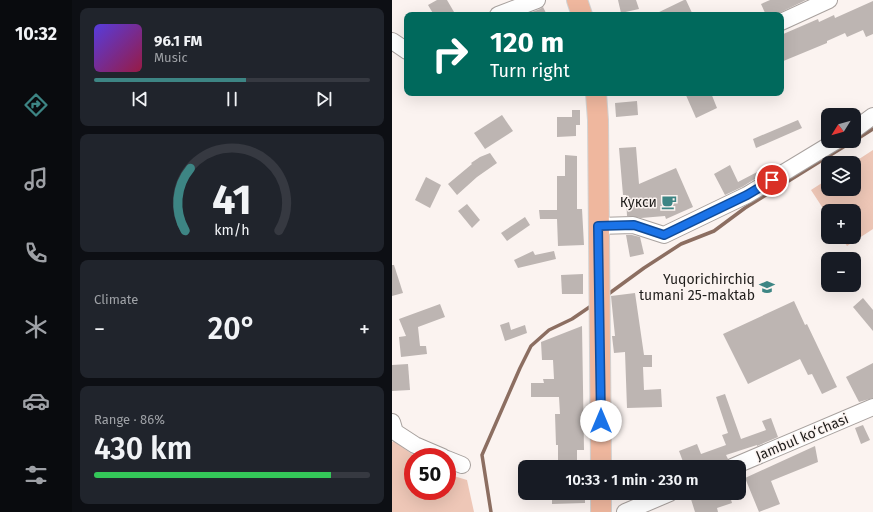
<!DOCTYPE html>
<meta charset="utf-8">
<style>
:root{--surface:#171b24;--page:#20242c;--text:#f1f3f6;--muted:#9ea1a6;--line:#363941;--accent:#3d8584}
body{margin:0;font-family:"Fira Sans",sans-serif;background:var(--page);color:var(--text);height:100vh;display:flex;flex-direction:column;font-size:15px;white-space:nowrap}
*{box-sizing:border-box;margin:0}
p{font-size:13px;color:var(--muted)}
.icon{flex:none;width:22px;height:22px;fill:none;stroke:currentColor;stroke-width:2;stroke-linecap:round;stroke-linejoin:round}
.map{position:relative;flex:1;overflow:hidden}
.details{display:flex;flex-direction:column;gap:8px;padding:8px;background:#0d0f14;width:320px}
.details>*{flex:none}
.banner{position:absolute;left:12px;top:12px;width:380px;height:84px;border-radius:8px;box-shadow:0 4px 16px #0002;background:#00695c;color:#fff;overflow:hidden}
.needle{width:26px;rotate:233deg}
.fabs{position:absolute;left:429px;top:108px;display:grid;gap:8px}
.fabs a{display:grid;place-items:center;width:40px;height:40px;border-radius:8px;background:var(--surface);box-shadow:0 4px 16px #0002;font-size:20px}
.speed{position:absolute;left:12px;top:448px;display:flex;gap:8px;font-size:20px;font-weight:700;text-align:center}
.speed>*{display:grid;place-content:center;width:52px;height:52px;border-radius:50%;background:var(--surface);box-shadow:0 4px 16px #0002;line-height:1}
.speed .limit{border:6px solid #d22;background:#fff;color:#111}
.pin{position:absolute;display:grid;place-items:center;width:34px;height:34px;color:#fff;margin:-17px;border:2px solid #fff;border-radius:50%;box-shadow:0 1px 4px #0007}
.me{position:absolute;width:44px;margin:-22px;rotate:0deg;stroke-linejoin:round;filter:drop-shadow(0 0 3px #0008)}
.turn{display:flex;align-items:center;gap:14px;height:84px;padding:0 20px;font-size:18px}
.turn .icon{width:52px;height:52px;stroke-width:2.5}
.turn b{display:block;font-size:28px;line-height:34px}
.big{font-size:30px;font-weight:600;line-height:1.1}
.details .tile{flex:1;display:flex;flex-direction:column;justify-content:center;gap:6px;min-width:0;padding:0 14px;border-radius:8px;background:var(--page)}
.details .dial{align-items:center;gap:0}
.dial svg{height:104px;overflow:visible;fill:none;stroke:var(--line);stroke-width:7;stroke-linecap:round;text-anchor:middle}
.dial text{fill:var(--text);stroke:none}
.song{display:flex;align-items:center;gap:12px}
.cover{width:48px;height:48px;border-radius:6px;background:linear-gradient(135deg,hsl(250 70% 55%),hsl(340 70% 35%))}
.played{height:4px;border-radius:2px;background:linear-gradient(90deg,var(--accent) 55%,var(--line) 55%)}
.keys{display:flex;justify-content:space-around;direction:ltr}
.heat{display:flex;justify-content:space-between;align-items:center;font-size:22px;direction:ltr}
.charge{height:6px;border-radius:3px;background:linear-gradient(90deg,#34c759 86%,var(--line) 0)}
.trip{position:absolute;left:126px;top:460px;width:228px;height:40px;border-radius:8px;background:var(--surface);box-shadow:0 4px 16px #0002;font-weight:600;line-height:40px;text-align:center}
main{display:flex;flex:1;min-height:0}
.dock{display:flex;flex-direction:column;width:72px;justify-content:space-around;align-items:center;background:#090b0e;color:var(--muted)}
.dock .icon{width:28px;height:28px}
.dock .on{color:var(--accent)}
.dock b{font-size:18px;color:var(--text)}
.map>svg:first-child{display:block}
.green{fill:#eec7b7}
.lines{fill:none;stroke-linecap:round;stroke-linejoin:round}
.stream{stroke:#8c6e61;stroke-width:3.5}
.building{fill:#bdb5b2}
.minor-casing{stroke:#a8a19e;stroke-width:18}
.major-casing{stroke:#d2d2d2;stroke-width:22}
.minor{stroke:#fff;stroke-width:16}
.major{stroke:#efb79e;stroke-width:20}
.route-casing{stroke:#114b97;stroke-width:10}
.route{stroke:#1a73e8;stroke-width:7}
.labels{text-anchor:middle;stroke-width:3;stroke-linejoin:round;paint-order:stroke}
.poi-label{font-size:14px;fill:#201e1c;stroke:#fbf3f0;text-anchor:end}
.street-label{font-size:14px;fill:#201e1c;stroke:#fbf3f0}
</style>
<main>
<nav class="dock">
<b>10:32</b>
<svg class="icon on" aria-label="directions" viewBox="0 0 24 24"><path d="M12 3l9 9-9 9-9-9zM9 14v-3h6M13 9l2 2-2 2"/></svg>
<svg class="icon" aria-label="music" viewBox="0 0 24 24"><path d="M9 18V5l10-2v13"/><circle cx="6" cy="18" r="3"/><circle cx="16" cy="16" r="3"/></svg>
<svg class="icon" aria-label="phone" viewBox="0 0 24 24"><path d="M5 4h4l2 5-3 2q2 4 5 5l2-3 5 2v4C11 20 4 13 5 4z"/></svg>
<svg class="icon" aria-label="climate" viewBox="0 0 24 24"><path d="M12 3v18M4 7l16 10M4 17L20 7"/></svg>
<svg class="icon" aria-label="car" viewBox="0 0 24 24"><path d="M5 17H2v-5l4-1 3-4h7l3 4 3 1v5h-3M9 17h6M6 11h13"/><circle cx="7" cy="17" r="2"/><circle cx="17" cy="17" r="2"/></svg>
<svg class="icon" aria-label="filters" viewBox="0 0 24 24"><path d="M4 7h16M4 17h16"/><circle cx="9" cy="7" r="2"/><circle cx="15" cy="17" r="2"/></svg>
</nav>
<section class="details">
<div class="tile">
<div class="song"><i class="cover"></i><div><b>96.1 FM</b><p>Music</p></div></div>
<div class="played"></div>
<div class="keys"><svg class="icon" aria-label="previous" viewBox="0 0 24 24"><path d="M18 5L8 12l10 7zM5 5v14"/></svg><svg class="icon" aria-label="pause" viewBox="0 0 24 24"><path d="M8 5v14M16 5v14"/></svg><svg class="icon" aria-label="next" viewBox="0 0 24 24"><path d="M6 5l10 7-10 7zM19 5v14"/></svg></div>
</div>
<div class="tile dial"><svg viewBox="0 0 100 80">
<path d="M14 69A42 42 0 1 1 86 69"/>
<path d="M14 69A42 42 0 0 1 18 21" stroke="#3d8584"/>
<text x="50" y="56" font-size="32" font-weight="700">41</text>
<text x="50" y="72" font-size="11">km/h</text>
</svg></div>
<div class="tile"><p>Climate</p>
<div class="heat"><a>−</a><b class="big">20°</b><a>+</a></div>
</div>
<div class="tile"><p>Range · 86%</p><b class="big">430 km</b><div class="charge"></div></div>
</section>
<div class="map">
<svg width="481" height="512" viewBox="0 0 481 512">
<rect width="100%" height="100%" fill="#fbf3f0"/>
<g class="green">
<polygon points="481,150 481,229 455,246 449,237 462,237 462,211 436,211 436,216 419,190 436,179 436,189 462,189 461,163"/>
<polygon points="2,441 24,457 21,457 21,491 55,491 55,474 75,480 82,512 0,512 0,442"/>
</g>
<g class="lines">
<g class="stream">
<polyline points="462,141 481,129"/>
<polyline points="215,295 252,268 289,244 322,231 353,208 461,141"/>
<polyline points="99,512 90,455 128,368 139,346 157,330 180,319 202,304"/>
</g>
</g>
<g class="building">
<polygon points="45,0 55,0 62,12 56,15 42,15 36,5"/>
<polygon points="226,0 244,0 247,9 229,13"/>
<polygon points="292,0 294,0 301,15 261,15"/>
<polygon points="378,0 414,0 383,15 374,15 369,4"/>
<polygon points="481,1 481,34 474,37 471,30 455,37 453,33 435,41 435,43 389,62 389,35 426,19 427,22 442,15 443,18"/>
<polygon points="151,7 155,15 132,15 148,9"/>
<polygon points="293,93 319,93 325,108 304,118"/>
<polygon points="245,101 246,115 224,117 223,103"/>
<polygon points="180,110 188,110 188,125 184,125 184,136 165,137 165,117 180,117"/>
<polygon points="110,115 121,131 93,149 82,133"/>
<polygon points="406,120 410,128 364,148 361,139"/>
<polygon points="244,147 247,184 284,168 301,207 274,219 273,216 249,218 235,216 234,195 231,195 227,148"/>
<polygon points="98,153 105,163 85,177 65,195 56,184 80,164 79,163 88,157"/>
<polygon points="173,155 185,156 185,209 190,209 192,245 166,246 165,219 148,219 147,210 165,210 165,176 173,176"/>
<polygon points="338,165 346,182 369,170 371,174 350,187 333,195 322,174"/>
<polygon points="34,177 49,185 38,208 23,200"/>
<polygon points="75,204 88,220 80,228 66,211"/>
<polygon points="133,217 138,225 115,241 109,233"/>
<polygon points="234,235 240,235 248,237 252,254 238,257"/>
<polygon points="141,251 143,255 162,251 164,259 126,268 122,260"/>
<polygon points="0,265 2,265 11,293 0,296"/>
<polygon points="191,274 191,294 170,294 169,275"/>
<polygon points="243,293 252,355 260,355 260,367 251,367 252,390 269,389 270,407 235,408 233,352 222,353 220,336 223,336 219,296"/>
<polygon points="471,298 481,310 481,331 461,307"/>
<polygon points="402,301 413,325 415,324 445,387 430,394 420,374 416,375 408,359 356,384 331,334"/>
<polygon points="48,304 53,317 26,327 28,346 34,346 35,354 9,357 7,337 14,336 7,319"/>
<polygon points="117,322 119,330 133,325 135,333 113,341 108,325"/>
<polygon points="190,326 192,450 185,450 185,467 166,467 166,445 164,445 163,414 168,414 167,397 139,397 139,383 152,383 151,379 162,379 161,360 150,360 149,342"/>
<polygon points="481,363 481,398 467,402 454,377"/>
<polygon points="16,364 18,390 0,391 0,365"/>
<polygon points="333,394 349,439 374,430 370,421 379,418 386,437 365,446 365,445 334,455 336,459 331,465 325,467 293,467 287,451 305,444 309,454 334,445 330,435 336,433 324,397"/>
<polygon points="471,425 478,440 469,444 463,428"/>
<polygon points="423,446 426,462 379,481 388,504 367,512 353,478"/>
<polygon points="160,493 193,493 193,503 160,504"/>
<polygon points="308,493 337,493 340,503 325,508 326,512 303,512 298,496"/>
</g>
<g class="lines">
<g class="minor-casing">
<g id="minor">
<polyline points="106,15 145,0"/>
<polyline points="389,22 437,0"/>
<polyline points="0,41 15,51"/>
<polyline points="462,130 481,116"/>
<polyline points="206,226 241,225 272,235 355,195 444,141"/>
<polyline points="0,422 3,432 23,445 51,457"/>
<polyline points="55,459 70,465"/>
<polyline points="340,467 481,407"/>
<polyline points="233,512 278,493"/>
</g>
</g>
<g class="major-casing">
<g id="major">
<polyline points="185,0 190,15"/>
<polyline points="204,93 206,120 209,467"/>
<polyline points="209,493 209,512"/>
</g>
</g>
<use href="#minor" class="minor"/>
<use href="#major" class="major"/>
</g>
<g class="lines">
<g class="route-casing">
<polyline id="route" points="209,421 206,226 242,225 272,235 355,195 380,180"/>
</g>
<use href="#route" class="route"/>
</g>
<defs>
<g id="cafe-bare" transform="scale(1.2)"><path d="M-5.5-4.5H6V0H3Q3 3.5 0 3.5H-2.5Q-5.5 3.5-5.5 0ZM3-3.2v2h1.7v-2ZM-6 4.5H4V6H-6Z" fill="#3d8584" stroke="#fbf3f0" stroke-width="2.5" paint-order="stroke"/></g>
<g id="school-bare" transform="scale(1.2)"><path d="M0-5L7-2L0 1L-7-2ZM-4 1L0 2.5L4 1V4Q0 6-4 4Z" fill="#3d8584" stroke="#fbf3f0" stroke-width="2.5" paint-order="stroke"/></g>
</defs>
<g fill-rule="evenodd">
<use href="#cafe-bare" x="277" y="202"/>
<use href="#school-bare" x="375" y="287"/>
</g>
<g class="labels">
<g class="poi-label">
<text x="265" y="207">Кукси</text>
<text x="363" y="284">Yuqorichirchiq<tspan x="363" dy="16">tumani 25-maktab</tspan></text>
</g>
<g class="street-label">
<text transform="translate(410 437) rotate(-23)" y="5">Jambul ko‘chasi</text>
</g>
</g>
</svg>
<div class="fabs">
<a><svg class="needle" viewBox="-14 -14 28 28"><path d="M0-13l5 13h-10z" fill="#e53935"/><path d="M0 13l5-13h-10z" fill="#9ea1a6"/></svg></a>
<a><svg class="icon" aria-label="layers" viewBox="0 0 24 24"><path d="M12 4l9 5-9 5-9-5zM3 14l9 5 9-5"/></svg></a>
<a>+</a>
<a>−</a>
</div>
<div class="speed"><div class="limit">50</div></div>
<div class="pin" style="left:380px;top:180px;background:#d93025"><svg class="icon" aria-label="arrive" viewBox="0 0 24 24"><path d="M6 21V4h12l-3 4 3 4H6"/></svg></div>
<svg class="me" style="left:209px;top:421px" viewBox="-20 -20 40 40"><circle r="19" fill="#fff"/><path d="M0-13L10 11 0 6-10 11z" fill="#1a73e8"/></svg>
<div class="trip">10:33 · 1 min · 230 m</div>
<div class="banner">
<div class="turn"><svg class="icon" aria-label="right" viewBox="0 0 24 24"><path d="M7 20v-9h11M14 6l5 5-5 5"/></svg><div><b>120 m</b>Turn right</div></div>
</div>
</div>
</main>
